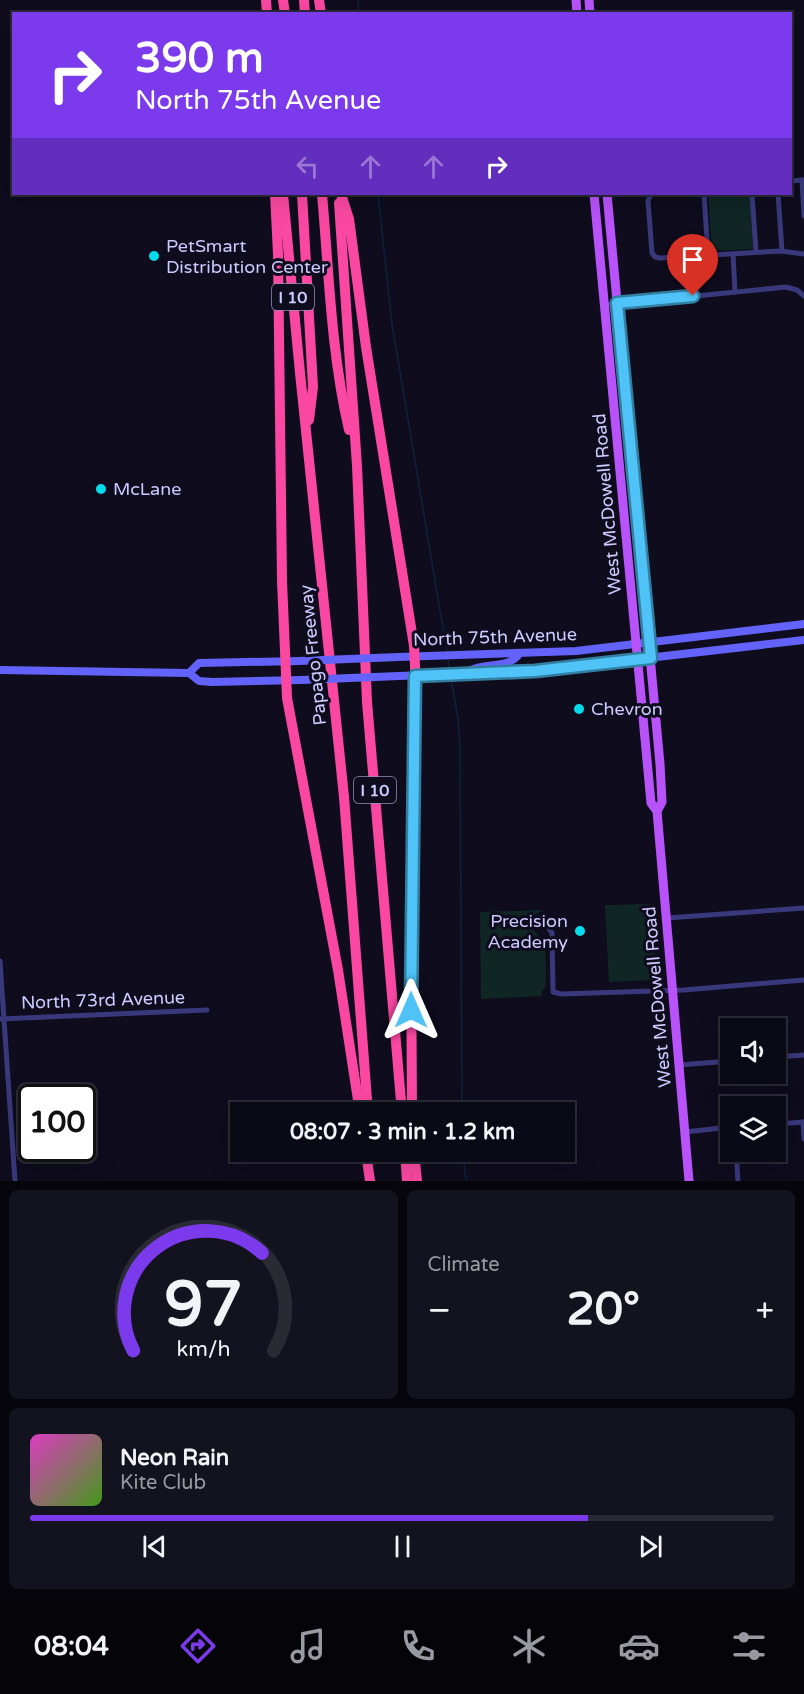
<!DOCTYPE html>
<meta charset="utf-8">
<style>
:root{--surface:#0a0916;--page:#13121f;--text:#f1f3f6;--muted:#999aa1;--line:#2a2a35;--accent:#7c3aed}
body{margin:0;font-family:"Varela Round",sans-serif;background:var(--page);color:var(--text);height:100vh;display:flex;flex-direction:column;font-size:22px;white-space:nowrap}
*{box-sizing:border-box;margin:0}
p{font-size:20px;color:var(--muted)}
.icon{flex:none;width:33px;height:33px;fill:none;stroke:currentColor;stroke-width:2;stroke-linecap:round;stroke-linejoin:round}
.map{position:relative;height:1181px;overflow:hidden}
.side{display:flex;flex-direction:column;gap:9px;padding:9px;background:#06050c;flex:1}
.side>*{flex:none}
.guide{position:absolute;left:12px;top:12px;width:780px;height:183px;border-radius:0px;box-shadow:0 6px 24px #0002,0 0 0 2px var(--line);background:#7c3aed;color:#fff;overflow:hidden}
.tools{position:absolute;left:720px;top:1018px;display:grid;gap:12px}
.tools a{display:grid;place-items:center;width:66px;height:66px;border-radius:0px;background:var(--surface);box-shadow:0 6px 24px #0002,0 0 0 2px var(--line);font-size:30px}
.speed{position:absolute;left:18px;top:1084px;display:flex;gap:12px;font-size:30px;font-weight:700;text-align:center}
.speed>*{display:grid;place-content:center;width:78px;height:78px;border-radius:50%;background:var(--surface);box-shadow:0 6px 24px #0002,0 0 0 2px var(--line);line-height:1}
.speed .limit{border:3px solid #111;border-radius:9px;background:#fff;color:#111}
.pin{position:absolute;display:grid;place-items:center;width:51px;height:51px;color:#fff;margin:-62px -26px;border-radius:50% 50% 50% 0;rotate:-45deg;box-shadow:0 0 6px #0007}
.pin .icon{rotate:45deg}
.me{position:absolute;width:66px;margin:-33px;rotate:0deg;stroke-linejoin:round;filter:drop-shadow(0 0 4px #0008)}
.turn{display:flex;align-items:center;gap:21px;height:126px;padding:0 24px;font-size:27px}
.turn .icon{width:78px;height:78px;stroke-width:2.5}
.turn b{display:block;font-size:42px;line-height:51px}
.lanes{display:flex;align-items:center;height:57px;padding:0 24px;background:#0003;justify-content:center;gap:30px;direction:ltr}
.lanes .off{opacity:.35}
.big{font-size:45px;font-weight:700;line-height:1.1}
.side .widget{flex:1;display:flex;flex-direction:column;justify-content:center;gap:9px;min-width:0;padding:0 21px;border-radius:9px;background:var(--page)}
.side .dial{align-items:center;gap:0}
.dial svg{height:156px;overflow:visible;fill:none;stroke:var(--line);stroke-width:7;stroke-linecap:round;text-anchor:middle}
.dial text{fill:var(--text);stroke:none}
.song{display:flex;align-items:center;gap:18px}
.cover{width:72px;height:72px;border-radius:9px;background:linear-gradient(135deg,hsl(310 70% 55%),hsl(100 70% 35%))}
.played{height:6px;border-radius:3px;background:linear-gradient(90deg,var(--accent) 75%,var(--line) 75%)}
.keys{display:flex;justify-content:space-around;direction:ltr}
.heat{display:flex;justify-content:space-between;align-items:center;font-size:33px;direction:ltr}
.side .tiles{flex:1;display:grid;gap:9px;grid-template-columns:1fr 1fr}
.widget:last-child{grid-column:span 2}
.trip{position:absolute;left:230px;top:1102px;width:345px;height:60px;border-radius:0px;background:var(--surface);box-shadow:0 6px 24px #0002,0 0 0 2px var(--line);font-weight:700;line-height:60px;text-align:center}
.menu{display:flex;height:96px;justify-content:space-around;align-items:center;background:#040409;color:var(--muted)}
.menu .icon{width:42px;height:42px}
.menu .active{color:var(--accent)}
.menu b{font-size:27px;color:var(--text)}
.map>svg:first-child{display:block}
.green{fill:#0f2625}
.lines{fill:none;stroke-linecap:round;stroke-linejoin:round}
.stream{stroke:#0d2240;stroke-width:1.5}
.minor{stroke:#39387b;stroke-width:5}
.secondary{stroke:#6363fb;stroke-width:8}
.primary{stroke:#b853fa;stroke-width:9}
.motorway{stroke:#fa48a2;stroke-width:10}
.secondary-bridge{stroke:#6363fb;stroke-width:8}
.route-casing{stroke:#337fa1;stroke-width:15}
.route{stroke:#4fc3f7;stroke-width:10}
.poi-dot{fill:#06dbec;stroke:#0e0c1d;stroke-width:2}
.labels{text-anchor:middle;stroke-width:6;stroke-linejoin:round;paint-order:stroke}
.shield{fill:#0e0c1d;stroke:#9490ba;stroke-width:1.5}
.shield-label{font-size:16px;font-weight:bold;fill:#cec9fe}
.poi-label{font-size:18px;fill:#cec9fe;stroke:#0e0c1d;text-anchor:start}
.street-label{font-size:18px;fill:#cec9fe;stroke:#0e0c1d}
</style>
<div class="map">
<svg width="804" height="1181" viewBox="0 0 804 1181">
<rect width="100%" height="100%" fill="#0e0c1d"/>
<g class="green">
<polygon points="708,194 750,194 753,249 712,251"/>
<polygon points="650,904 657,974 652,980 609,982 605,905"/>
<path d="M544 910 533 916C529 929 536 934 545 941L546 985 542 991V996L481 999 480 912Z"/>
</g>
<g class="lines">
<g class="stream">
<polyline points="358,0 359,14"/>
<polyline points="378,194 392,324 447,652"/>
<polyline points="448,660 450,670"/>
<polyline points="451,678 458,719 460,747 462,1113"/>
<polyline points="463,1152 466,1181"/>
</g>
<g class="minor">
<polyline points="802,180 804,216"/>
<polyline points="790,181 804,180"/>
<polyline points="651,194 648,201 652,253 655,257 660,258 781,251 804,254"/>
<polyline points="704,194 708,255"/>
<polyline points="752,194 756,252"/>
<polyline points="778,194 782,251"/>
<polyline points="733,254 735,292"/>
<polyline points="605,305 786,287 797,290 804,296"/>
<polyline points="667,918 804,908"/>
<polyline points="544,921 552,933 553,992 561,994 684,990 804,980"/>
<polyline points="0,961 15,1181"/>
<polyline points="0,1019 207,1010"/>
<polyline points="776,1057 804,1055"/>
<polyline points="679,1065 730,1061"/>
<polyline points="803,1122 804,1139"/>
<polyline points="776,1124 804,1122"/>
<polyline points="685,1132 730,1127"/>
<polyline points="736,1152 738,1181"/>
</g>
<g class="secondary">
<polyline points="398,657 576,651 804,624"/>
<polyline points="0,670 189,673 199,681 212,682 301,680"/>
<path d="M469 671C486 661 507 671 520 653"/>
<polyline points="189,673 199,663 299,661"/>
<polyline points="399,676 535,671 804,640"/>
</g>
<g class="primary">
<polyline points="576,0 577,14"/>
<polyline points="589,0 590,14"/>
<polyline points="594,194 651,803 657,811 689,1181"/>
<polyline points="607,194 660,764 662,802 657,811"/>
</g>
<g class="motorway">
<polyline points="266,0 267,14"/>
<polyline points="283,0 285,14"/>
<polyline points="304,0 305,14"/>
<polyline points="319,0 321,14"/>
<polyline points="275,194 278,254 282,581 287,698 338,970 360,1113"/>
<polyline points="283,194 300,373 344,797 368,1113"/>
<polyline points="302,194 313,387 309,420"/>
<path d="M322 194C329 273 331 352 349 430"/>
<polyline points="341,194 349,219 366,347 414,646 416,686 411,942 412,1113"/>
<polyline points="339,203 357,466 367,702 402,1113"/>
<polyline points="366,1152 370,1181"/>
<polyline points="405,1152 407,1181"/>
<polyline points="414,1152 417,1181"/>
</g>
<g class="secondary-bridge">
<polyline points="299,661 398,657"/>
<polyline points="301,680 399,676"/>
</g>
</g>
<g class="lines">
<g class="route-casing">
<polyline id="route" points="411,1010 415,676 535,671 651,658 617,303 693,296"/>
</g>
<use href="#route" class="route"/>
</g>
<g class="poi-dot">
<circle cx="154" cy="256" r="6"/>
<circle cx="101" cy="489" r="6"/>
<circle cx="579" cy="709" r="6"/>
<circle cx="580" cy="931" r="6"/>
</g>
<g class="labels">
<g class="shield">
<rect x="272" y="284" width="42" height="26" rx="4.5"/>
<rect x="354" y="777" width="42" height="26" rx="4.5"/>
</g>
<g class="shield-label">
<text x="293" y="303">I 10</text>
<text x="375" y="796">I 10</text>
</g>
<g class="poi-label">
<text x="166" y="252">PetSmart<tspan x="166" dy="21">Distribution Center</tspan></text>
<text x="113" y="495">McLane</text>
<text x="591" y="715">Chevron</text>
<text x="568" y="927" text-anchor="end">Precision<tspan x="568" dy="21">Academy</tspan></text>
</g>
<g class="street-label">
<text transform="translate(607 504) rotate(-95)" y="6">West McDowell Road</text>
<text transform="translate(495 637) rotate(-2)" y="6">North 75th Avenue</text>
<text transform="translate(313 655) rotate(-96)" y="6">Papago Freeway</text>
<text transform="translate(657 997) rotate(-95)" y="6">West McDowell Road</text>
<text transform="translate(103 1000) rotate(-2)" y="6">North 73rd Avenue</text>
</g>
</g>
</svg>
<div class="tools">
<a><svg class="icon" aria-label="sound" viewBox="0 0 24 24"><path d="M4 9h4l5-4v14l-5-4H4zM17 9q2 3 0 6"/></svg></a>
<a><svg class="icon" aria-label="layers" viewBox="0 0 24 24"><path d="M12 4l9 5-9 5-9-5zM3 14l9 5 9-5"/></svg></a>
</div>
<div class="speed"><div class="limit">100</div></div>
<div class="pin" style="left:693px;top:296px;background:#d93025"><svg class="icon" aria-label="arrive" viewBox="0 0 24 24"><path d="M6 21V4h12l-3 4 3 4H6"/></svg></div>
<svg class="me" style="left:411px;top:1010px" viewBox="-20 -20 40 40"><path d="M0-17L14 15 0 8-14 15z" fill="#4fc3f7" stroke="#fff" stroke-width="4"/></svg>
<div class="trip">08:07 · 3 min · 1.2 km</div>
<div class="guide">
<div class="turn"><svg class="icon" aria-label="right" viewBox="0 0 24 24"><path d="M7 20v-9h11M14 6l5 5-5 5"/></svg><div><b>390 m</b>North 75th Avenue</div></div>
<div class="lanes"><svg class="icon off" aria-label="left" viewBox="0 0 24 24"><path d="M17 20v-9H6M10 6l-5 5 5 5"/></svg><svg class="icon off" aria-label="ahead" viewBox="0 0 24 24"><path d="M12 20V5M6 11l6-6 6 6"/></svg><svg class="icon off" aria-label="ahead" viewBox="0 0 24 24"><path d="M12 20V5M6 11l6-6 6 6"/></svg><svg class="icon" aria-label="right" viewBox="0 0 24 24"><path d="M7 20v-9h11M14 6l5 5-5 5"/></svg></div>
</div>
</div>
<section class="side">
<div class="tiles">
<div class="widget dial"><svg viewBox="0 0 100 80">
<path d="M14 69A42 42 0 1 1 86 69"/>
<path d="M14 69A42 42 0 0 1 80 19" stroke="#7c3aed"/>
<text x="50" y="56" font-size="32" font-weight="700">97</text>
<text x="50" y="72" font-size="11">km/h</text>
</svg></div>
<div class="widget"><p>Climate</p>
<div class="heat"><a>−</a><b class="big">20°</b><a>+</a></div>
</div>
<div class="widget">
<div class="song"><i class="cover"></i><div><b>Neon Rain</b><p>Kite Club</p></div></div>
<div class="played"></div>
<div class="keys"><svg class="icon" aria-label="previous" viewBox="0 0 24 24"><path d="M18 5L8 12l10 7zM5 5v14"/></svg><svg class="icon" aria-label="pause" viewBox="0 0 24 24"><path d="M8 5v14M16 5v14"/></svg><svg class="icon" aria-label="next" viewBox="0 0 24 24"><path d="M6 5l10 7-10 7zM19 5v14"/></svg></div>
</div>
</div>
</section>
<nav class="menu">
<b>08:04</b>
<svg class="icon active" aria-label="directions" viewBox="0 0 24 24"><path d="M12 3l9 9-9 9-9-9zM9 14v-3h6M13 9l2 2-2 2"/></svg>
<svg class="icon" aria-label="music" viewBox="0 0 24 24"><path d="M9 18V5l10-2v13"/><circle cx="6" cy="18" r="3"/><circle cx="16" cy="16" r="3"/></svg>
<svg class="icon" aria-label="phone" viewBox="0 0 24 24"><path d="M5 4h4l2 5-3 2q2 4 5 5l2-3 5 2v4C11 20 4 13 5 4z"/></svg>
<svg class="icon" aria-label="climate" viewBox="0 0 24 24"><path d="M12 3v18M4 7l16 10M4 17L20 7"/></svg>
<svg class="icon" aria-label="car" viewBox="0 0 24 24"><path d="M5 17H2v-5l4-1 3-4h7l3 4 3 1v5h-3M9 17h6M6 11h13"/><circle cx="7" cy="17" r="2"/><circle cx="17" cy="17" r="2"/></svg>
<svg class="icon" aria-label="filters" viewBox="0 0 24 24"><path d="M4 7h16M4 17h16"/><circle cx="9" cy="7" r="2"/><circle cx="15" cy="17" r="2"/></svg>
</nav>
